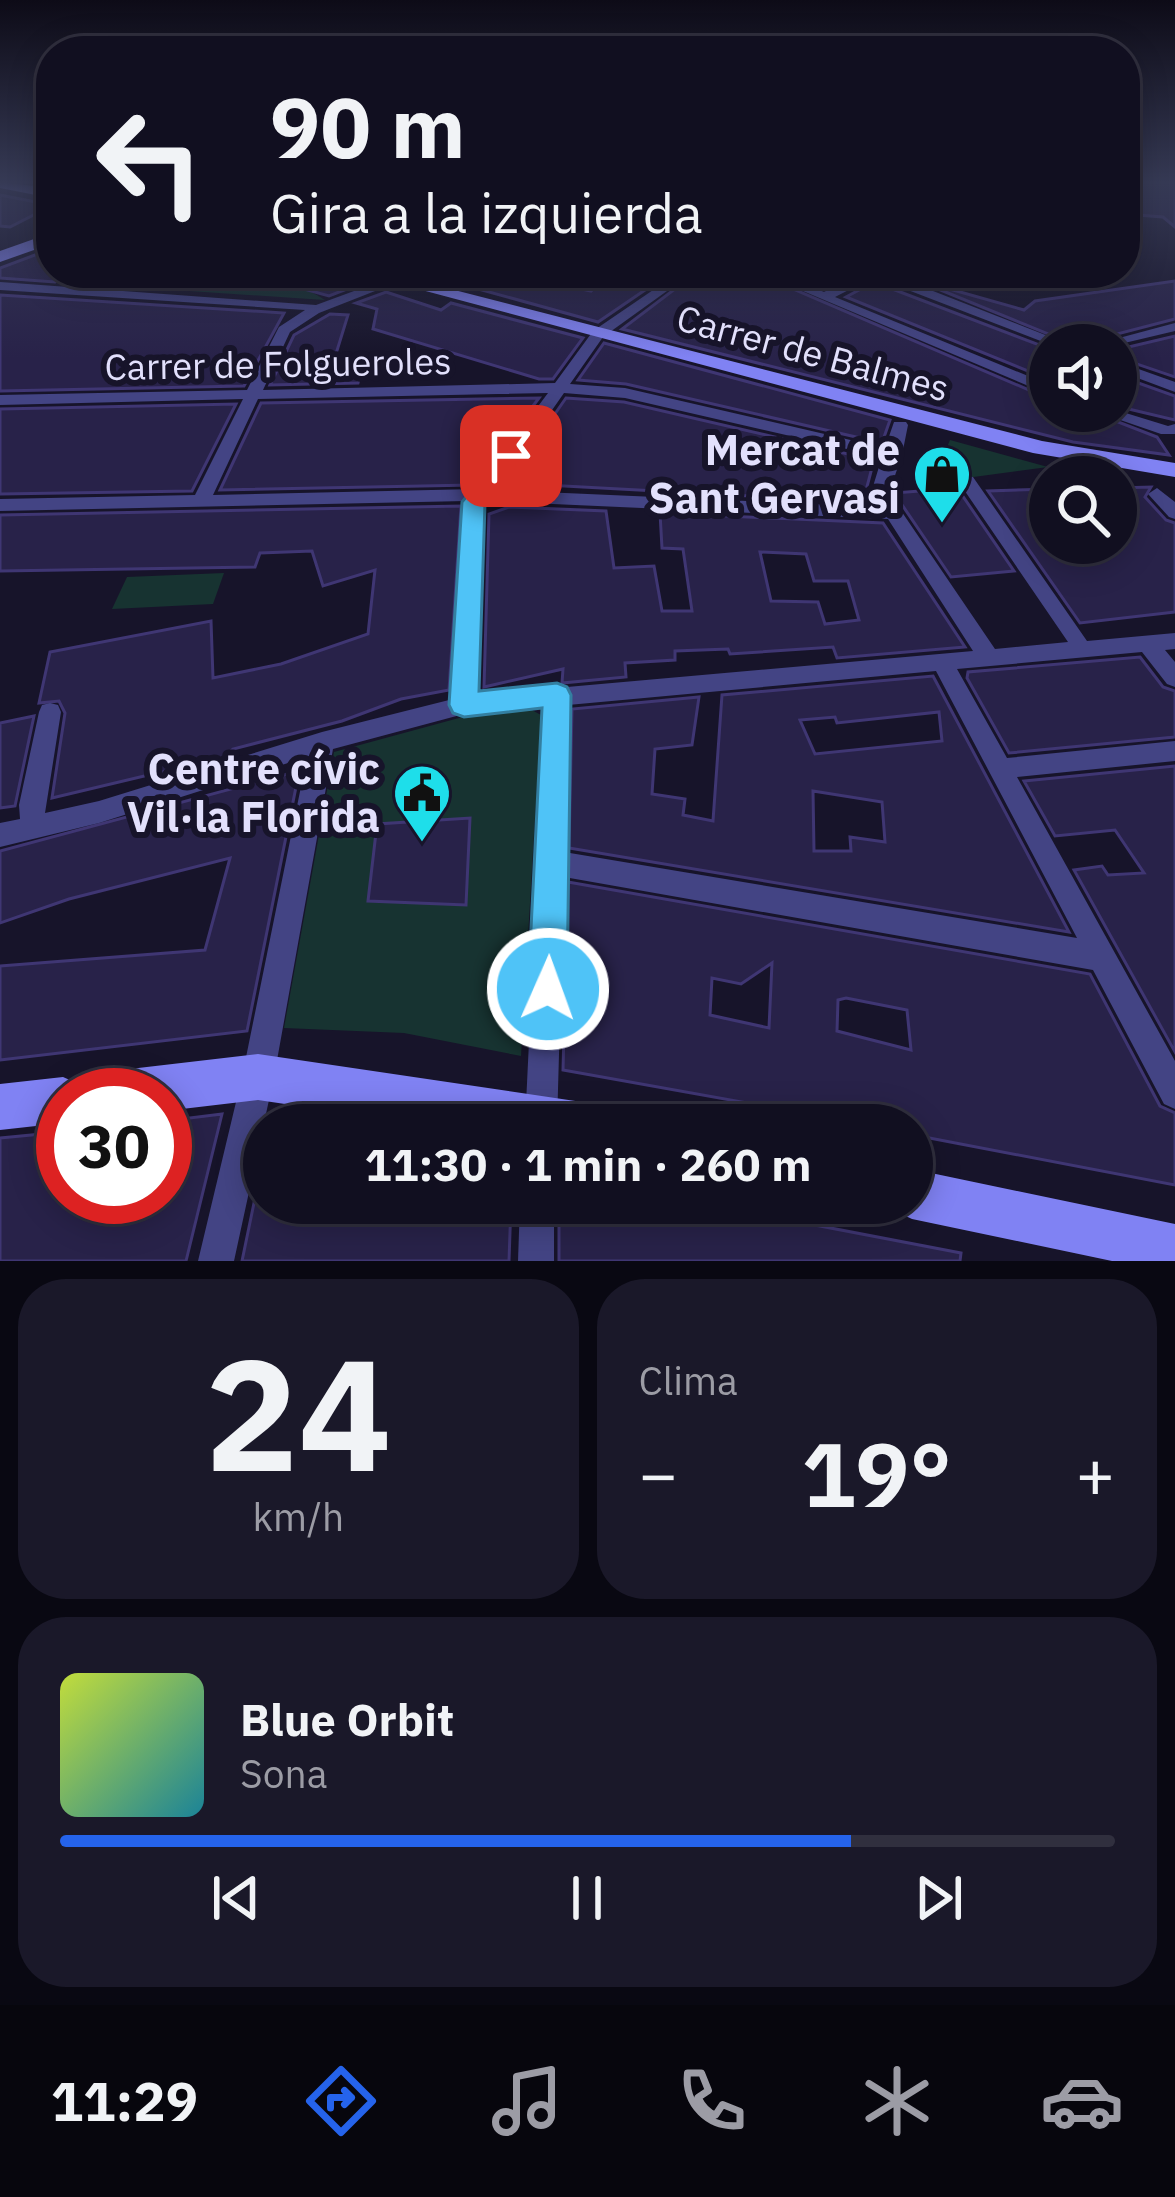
<!DOCTYPE html>
<html lang="es">
<meta charset="utf-8">
<style>
:root{--surface:#110f20;--page:#1a1829;--text:#f1f3f6;--muted:#9c9ca5;--line:#302f3e;--accent:#2563eb}
body{margin:0;font-family:"IBM Plex Sans",sans-serif;background:var(--page);color:var(--text);height:100vh;display:flex;flex-direction:column;font-size:45px;white-space:nowrap}
*{box-sizing:border-box;margin:0}
p{font-size:39px;color:var(--muted)}
.icon{flex:none;width:66px;height:66px;fill:none;stroke:currentColor;stroke-width:2;stroke-linecap:round;stroke-linejoin:round}
.map{position:relative;height:1261px;overflow:hidden}
.sheet{display:flex;flex-direction:column;gap:18px;padding:18px;background:#090812;flex:1}
.sheet>*{flex:none}
.top-card{position:absolute;left:36px;top:36px;width:1104px;height:252px;border-radius:48px;box-shadow:0 6px 30px #0003,0 0 0 3px var(--line);background:#110f20;color:var(--text);overflow:hidden}
.controls{position:absolute;left:1029px;top:324px;display:grid;gap:24px}
.controls a{display:grid;place-items:center;width:108px;height:108px;border-radius:50%;background:var(--surface);box-shadow:0 6px 30px #0003,0 0 0 3px var(--line);font-size:60px}
.speed{position:absolute;left:36px;top:1068px;display:flex;gap:24px;font-size:60px;font-weight:700;text-align:center}
.speed>*{display:grid;place-content:center;width:156px;height:156px;border-radius:50%;background:var(--surface);box-shadow:0 6px 30px #0003,0 0 0 3px var(--line);line-height:1}
.speed .limit{border:18px solid #d22;background:#fff;color:#111}
.pin{position:absolute;display:grid;place-items:center;width:102px;height:102px;color:#fff;margin:-51px;border-radius:24px;box-shadow:0 6px 18px #0006}
.me{position:absolute;width:132px;margin:-66px;rotate:2deg;stroke-linejoin:round;filter:drop-shadow(0 0 9px #0008)}
.turn{display:flex;align-items:center;gap:42px;height:252px;padding:0 36px;font-size:54px}
.turn .icon{width:156px;height:156px;stroke-width:2.5}
.turn b{display:block;font-size:84px;line-height:102px}
.big{font-size:90px;font-weight:800;line-height:1.1}
.sheet .card{flex:1;display:flex;flex-direction:column;justify-content:center;gap:18px;min-width:0;padding:0 42px;border-radius:48px;background:var(--page)}
.sheet .dial{align-items:center;gap:0}
.dial b{font-size:156px;line-height:1}
.song{display:flex;align-items:center;gap:36px}
.cover{width:144px;height:144px;border-radius:18px;background:linear-gradient(135deg,hsl(70 70% 55%),hsl(190 70% 35%))}
.played{height:12px;border-radius:6px;background:linear-gradient(90deg,var(--accent) 75%,var(--line) 75%)}
.keys{display:flex;justify-content:space-around;direction:ltr}
.heat{display:flex;justify-content:space-between;align-items:center;font-size:66px;direction:ltr}
.sheet .tiles{flex:1;display:grid;gap:18px;grid-template-columns:1fr 1fr}
.card:last-child{grid-column:span 2}
.trip{position:absolute;left:243px;top:1104px;width:690px;height:120px;border-radius:60px;background:var(--surface);box-shadow:0 6px 30px #0003,0 0 0 3px var(--line);font-weight:800;line-height:120px;text-align:center}
.menu{display:flex;height:192px;justify-content:space-around;align-items:center;background:#07060d;color:var(--muted)}
.menu .icon{width:84px;height:84px}
.menu .selected{color:var(--accent)}
.menu b{font-size:54px;color:var(--text)}
.map>svg:first-child{display:block}
.green{fill:#173331}
.building{fill:#282249;stroke:#3f3673;stroke-width:3;fill-rule:evenodd}
.lines{fill:none;stroke-linecap:round;stroke-linejoin:round}
.street{fill:#434484;fill-rule:evenodd}
.secondary{fill:#8082f3;fill-rule:evenodd}
.route{fill:#4fc3f7;stroke:#337fa1;stroke-width:3}
.labels{text-anchor:middle;stroke-width:12;stroke-linejoin:round;paint-order:stroke}
.far-street-label{font-size:36px;fill:#e2e0fc;stroke:#17142a}
.poi-label{font-size:42px;font-weight:bold;fill:#e2e0fc;stroke:#17142a;text-anchor:end}
</style>
<div class="map">
<svg width="1175" height="1261" viewBox="0 0 1175 1261">
<rect width="100%" height="100%" fill="#17142a"/>
<g class="green">
<path d="M66 273C141 273 263 257 325 300L54 282Z"/>
<polygon points="950,440 1048,467 966,478 935,476"/>
<polygon points="224,573 213,604 112,609 127,577"/>
<polygon points="530,709 541,715 521,1056 404,1033 284,1028 334,752 481,712"/>
</g>
<g class="building">
<polygon points="1125,182 1175,182 1175,227 1163,217 1125,214"/>
<polygon points="0,195 51,205 51,206 10,227 0,226"/>
<polygon points="51,249 51,273 66,273 55,282 0,278 0,268"/>
<polygon points="265,273 318,273 360,284 329,296 264,278"/>
<polygon points="480,273 509,273 591,291 610,273 670,273 598,322 453,282"/>
<polygon points="696,273 756,273 1050,399 1050,411 1090,411 1157,437 1169,455 1073,442 622,329"/>
<polygon points="899,273 983,273 953,290 1024,310 1035,301 1175,281 1175,319 1075,345"/>
<polygon points="874,282 1050,349 1050,380 846,297"/>
<polygon points="386,292 441,310 451,303 583,338 553,379 539,379 373,329 377,309 356,303"/>
<polygon points="0,295 284,313 244,386 0,391"/>
<polygon points="330,314 348,315 335,357 364,358 358,383 270,385 294,335"/>
<polygon points="1175,336 1175,377 1116,357 1116,350"/>
<polygon points="604,343 890,420 882,443 626,384 578,380"/>
<polygon points="1116,375 1175,396 1175,420 1116,406"/>
<polygon points="539,398 473,485 220,490 261,403"/>
<polygon points="566,398 624,402 874,460 863,502 507,483"/>
<polygon points="236,404 192,491 0,494 0,409"/>
<polygon points="1151,487 1145,497 1166,520 1175,523 1175,612 1080,623 988,491 1050,489 1050,543 1116,543 1116,519 1130,518 1116,502 1116,488"/>
<polygon points="945,489 960,492 1014,571 951,577 894,493"/>
<polygon points="461,506 449,690 401,699 342,721 233,749 224,757 52,798 65,713 59,701 39,703 50,652 211,621 213,678 281,664 368,634 375,570 323,586 312,551 260,553 255,567 0,571 0,515"/>
<path d="M509 507 606 511 614 568 654 566 662 611H692L683 549 662 548 660 513 883 523 965 647 837 658 833 647 730 654 728 649 675 651V660L625 663 626 677 562 683 563 669 484 687 489 514ZM760 552 806 554 814 581H848L859 620 825 624 818 602 771 601Z"/>
<polygon points="1140,657 1163,687 1175,691 1175,737 1009,753 967,678 968,672"/>
<path d="M933 676 1069 932 569 848 572 709 699 697 692 745 655 749 652 794 685 799 683 815 713 821 722 695ZM939 712 942 741 815 754 800 720 835 717 837 723ZM813 791 882 802 885 842 850 837 851 851H814Z"/>
<polygon points="34,716 15,806 0,808 0,723"/>
<polygon points="1175,766 1175,1052 1074,870 1102,866 1108,875 1144,873 1115,830 1055,836 1024,781"/>
<polygon points="287,774 298,777 247,1031 0,1060 0,966 205,950 230,858 69,899 0,923 0,851"/>
<polygon points="470,818 466,905 368,901 377,824"/>
<path d="M568 882 1090 974 1160 1106 1175 1113V1185L919 1136 912 1135V1125H870L563 1070ZM772 963 769 1028 710 1015 712 978 741 984ZM846 998 907 1010 911 1050 837 1031 838 1000Z"/>
<polygon points="222,1114 186,1261 0,1261 0,1138 63,1132 63,1197 165,1197 165,1121"/>
<polygon points="254,1203 511,1203 509,1261 242,1261"/>
<polygon points="559,1203 700,1203 961,1253 960,1261 559,1261"/>
</g>
<g class="lines">
<g class="street">
<path d="M403 273H421L319 313 290 332 263 390 555 383 593 331 678 273H692L603 337 570 384 625 388 885 448 894 422H906L908 425 902 455 889 493 995 649 1068 642 958 481 967 476 973 477 1087 641 1175 633V649L1165 650 1175 662V687L1167 684 1142 652 957 669 1007 758 1175 741V761L1017 777 1175 1061V1109L1164 1104 1093 970 564 877 557 1125H525L545 707 464 714 333 749 274 1077 234 1261H198L242 1077 307 757 99 823 0 847V823L20 819 19 805 39 712 42 705 50 703 58 705 61 712 45 813 99 801 322 732 453 699 466 501 0 511V499L195 495 243 399 0 405V395L247 390 279 327 305 310 0 290V282L316 305ZM548 393 476 489 213 495 258 399ZM564 393 625 398 882 457 871 493 880 507 496 490ZM485 501 888 519 973 651 476 695ZM936 671 1077 938 564 852 568 705Z"/>
<polygon points="760,273 777,273 824,292 861,273 887,273 1071,345 1051,345 874,277 835,297 1050,385 1050,395"/>
<polygon points="1175,323 1175,331 1116,345 1093,345"/>
<polygon points="1116,361 1175,382 1175,392 1116,370"/>
<polygon points="1116,410 1168,426 1175,424 1175,434 1161,434 1094,411"/>
<polygon points="1157,488 1175,502 1175,519 1169,517 1148,494"/>
<polygon points="520,1203 554,1203 554,1261 518,1261"/>
</g>
<g class="secondary">
<polygon points="0,182 51,188 51,198 0,188"/>
<polygon points="51,233 51,244 0,262 0,251"/>
<polygon points="358,273 388,273 1042,441 1175,463 1175,477 1033,453"/>
<polygon points="258,1054 582,1102 599,1108 605,1125 427,1125 258,1100 165,1111 165,1095 63,1095 63,1123 0,1130 0,1084 63,1077 79,1084 83,1092 88,1079 104,1072"/>
<polygon points="912,1169 1175,1224 1175,1261 1112,1261 912,1219 895,1211 891,1203 912,1203"/>
</g>
</g>
<linearGradient id="sky" x2="0" y2="1"><stop stop-color="#0d0b17"/><stop offset="0.51" stop-color="#363a55"/><stop offset="1" stop-color="#363a55" stop-opacity="0"/></linearGradient>
<rect width="1175" height="358" fill="url(#sky)"/>
<polygon class="route" points="511,449 522,456 485,503 479,691 557,683 567,687 571,695 567,989 561,1003 548,1008 534,1003 528,989 542,708 464,717 453,713 449,705 462,502 503,451"/>
<defs>
<g id="shop-pin" transform="scale(3)"><path d="M0 17L-7.5 6A9.5 9.5 0 1 1 7.5 6Z" fill="#1edeea" stroke="#17142a"/><path d="M-5-2.5h2.3a2.7 3.5 0 0 1 5.4 0H5L5.5 6h-11ZM-1.5-2.5h3a1.5 2.3 0 0 0-3 0Z" fill="#111"/></g>
<g id="civic-pin" transform="scale(3)"><path d="M0 17L-7.5 6A9.5 9.5 0 1 1 7.5 6Z" fill="#1edeea" stroke="#17142a"/><path d="M-.6-6.5H3V-4.5H.6V-3L4-1V1h2V6H-6V1h2V-1L-.6-3ZM-1.2 2.5V6h2.4V2.5Z" fill="#111"/></g>
</defs>
<g fill-rule="evenodd">
<use href="#shop-pin" x="942" y="474"/>
<use href="#civic-pin" x="422" y="793"/>
</g>
<g class="labels">
<g class="far-street-label">
<text transform="translate(813 353) rotate(15)" y="13">Carrer de Balmes</text>
<text transform="translate(278 364) rotate(-1)" y="13">Carrer de Folgueroles</text>
</g>
<g class="poi-label">
<text x="900" y="465">Mercat de<tspan x="900" dy="48">Sant Gervasi</tspan></text>
<text x="380" y="784">Centre cívic<tspan x="380" dy="48">Vil·la Florida</tspan></text>
</g>
</g>
</svg>
<div class="controls">
<a><svg class="icon" aria-label="sound" viewBox="0 0 24 24"><path d="M4 9h4l5-4v14l-5-4H4zM17 9q2 3 0 6"/></svg></a>
<a><svg class="icon" aria-label="search" viewBox="0 0 24 24"><circle cx="10" cy="10" r="6"/><path d="M15 15l6 6"/></svg></a>
</div>
<div class="speed"><div class="limit">30</div></div>
<div class="pin" style="left:511px;top:456px;background:#d93025"><svg class="icon" aria-label="arrive" viewBox="0 0 24 24"><path d="M6 21V4h12l-3 4 3 4H6"/></svg></div>
<svg class="me" style="left:548px;top:989px" viewBox="-20 -20 40 40"><circle r="17" fill="#4fc3f7" stroke="#fff" stroke-width="3"/><path d="M0-11L8 9 0 5-8 9z" fill="#fff"/></svg>
<div class="trip">11:30 · 1 min · 260 m</div>
<div class="top-card">
<div class="turn"><svg class="icon" aria-label="left" viewBox="0 0 24 24"><path d="M17 20v-9H6M10 6l-5 5 5 5"/></svg><div><b>90 m</b>Gira a la izquierda</div></div>
</div>
</div>
<section class="sheet">
<div class="tiles">
<div class="card dial"><b>24</b><p>km/h</p></div>
<div class="card"><p>Clima</p>
<div class="heat"><a>−</a><b class="big">19°</b><a>+</a></div>
</div>
<div class="card">
<div class="song"><i class="cover"></i><div><b>Blue Orbit</b><p>Sona</p></div></div>
<div class="played"></div>
<div class="keys"><svg class="icon" aria-label="previous" viewBox="0 0 24 24"><path d="M18 5L8 12l10 7zM5 5v14"/></svg><svg class="icon" aria-label="pause" viewBox="0 0 24 24"><path d="M8 5v14M16 5v14"/></svg><svg class="icon" aria-label="next" viewBox="0 0 24 24"><path d="M6 5l10 7-10 7zM19 5v14"/></svg></div>
</div>
</div>
</section>
<nav class="menu">
<b>11:29</b>
<svg class="icon selected" aria-label="directions" viewBox="0 0 24 24"><path d="M12 3l9 9-9 9-9-9zM9 14v-3h6M13 9l2 2-2 2"/></svg>
<svg class="icon" aria-label="music" viewBox="0 0 24 24"><path d="M9 18V5l10-2v13"/><circle cx="6" cy="18" r="3"/><circle cx="16" cy="16" r="3"/></svg>
<svg class="icon" aria-label="phone" viewBox="0 0 24 24"><path d="M5 4h4l2 5-3 2q2 4 5 5l2-3 5 2v4C11 20 4 13 5 4z"/></svg>
<svg class="icon" aria-label="climate" viewBox="0 0 24 24"><path d="M12 3v18M4 7l16 10M4 17L20 7"/></svg>
<svg class="icon" aria-label="car" viewBox="0 0 24 24"><path d="M5 17H2v-5l4-1 3-4h7l3 4 3 1v5h-3M9 17h6M6 11h13"/><circle cx="7" cy="17" r="2"/><circle cx="17" cy="17" r="2"/></svg>
</nav>
